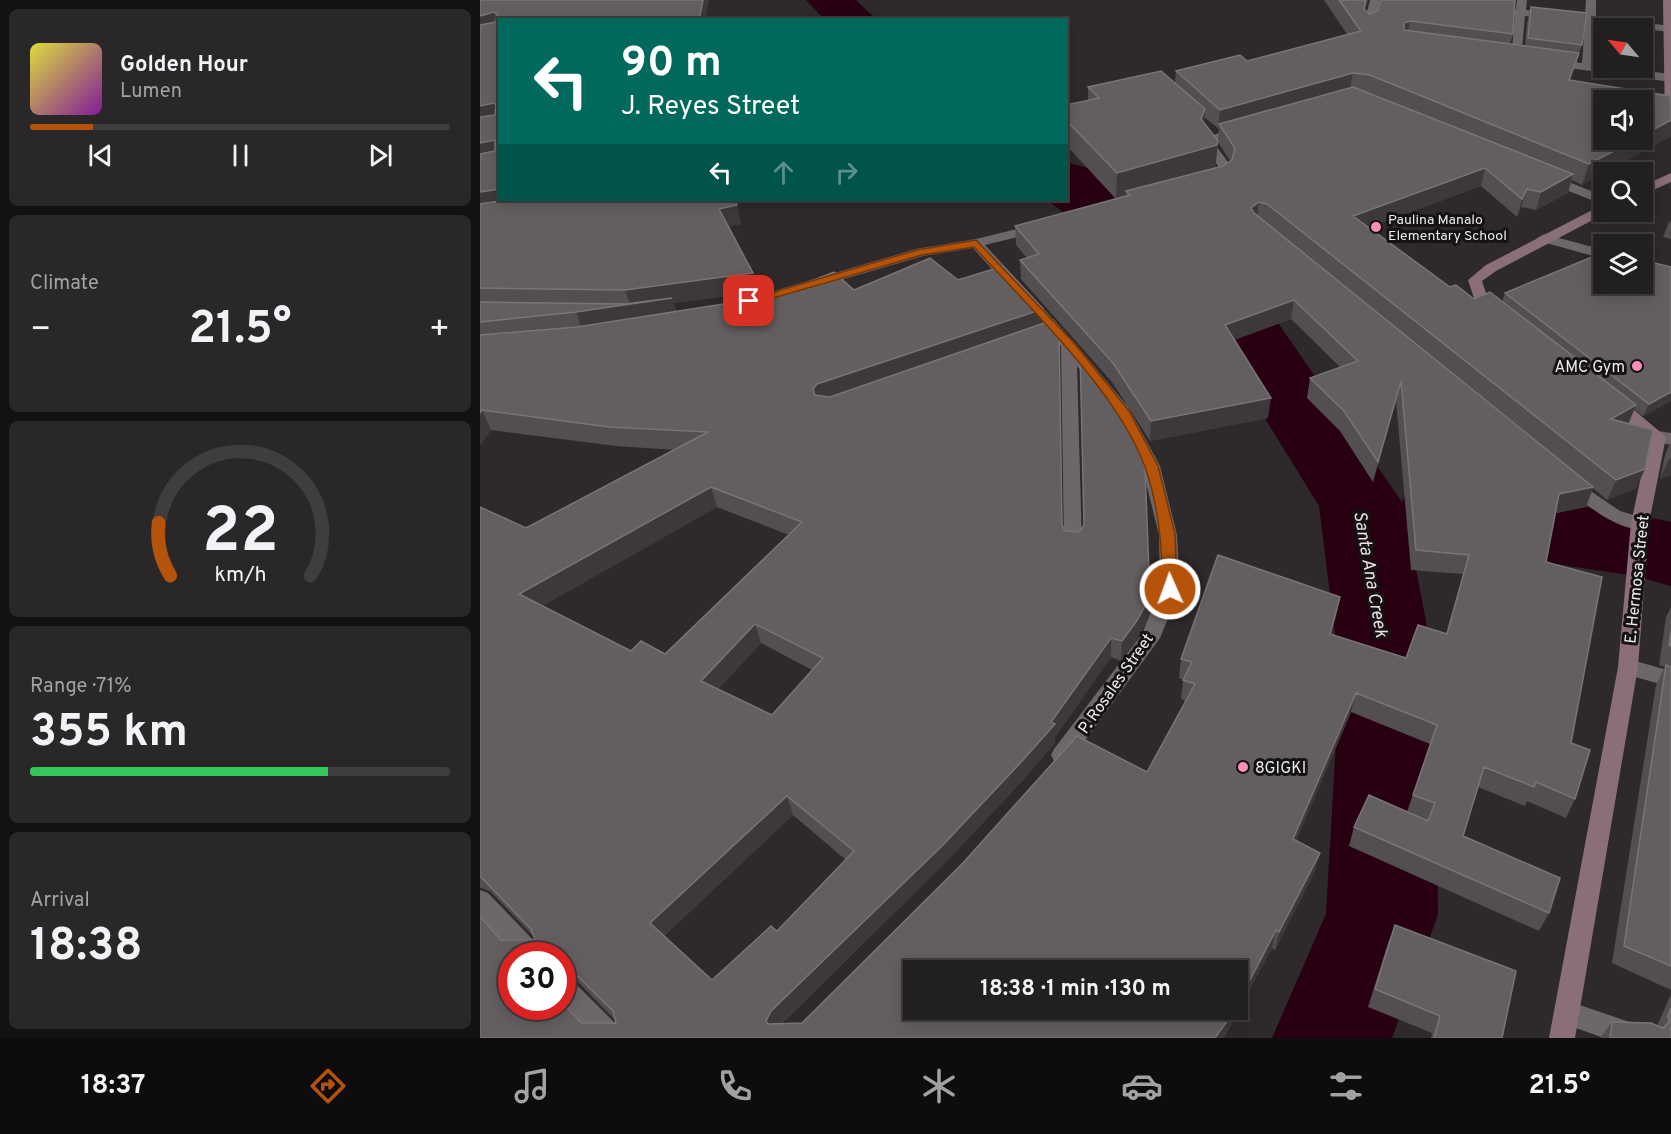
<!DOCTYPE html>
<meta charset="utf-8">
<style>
:root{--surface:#221f20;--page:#2a2729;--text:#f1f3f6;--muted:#a2a2a5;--line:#3f3d3e;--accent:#b45309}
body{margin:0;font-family:Overpass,sans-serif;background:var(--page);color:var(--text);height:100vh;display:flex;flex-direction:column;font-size:22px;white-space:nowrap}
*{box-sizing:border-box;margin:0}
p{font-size:20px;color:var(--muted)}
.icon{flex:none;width:33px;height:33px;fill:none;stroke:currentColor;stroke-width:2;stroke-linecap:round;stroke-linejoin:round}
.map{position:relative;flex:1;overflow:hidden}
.details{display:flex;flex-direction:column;gap:9px;padding:9px;background:#131112;width:480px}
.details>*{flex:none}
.guide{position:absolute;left:18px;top:18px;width:570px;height:183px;border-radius:0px;box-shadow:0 3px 15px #0003,0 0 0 2px var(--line);background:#00695c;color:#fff;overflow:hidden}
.needle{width:39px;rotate:299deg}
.buttons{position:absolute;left:1113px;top:18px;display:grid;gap:12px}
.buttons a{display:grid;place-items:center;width:60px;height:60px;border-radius:0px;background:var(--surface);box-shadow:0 3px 15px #0003,0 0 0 2px var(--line);font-size:30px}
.speed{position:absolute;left:18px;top:942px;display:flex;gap:12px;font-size:30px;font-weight:700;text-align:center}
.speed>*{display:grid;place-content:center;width:78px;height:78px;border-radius:50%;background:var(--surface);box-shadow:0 3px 15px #0003,0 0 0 2px var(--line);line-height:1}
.speed .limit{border:9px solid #d22;background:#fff;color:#111}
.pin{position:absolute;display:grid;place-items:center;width:51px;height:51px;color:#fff;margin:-26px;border-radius:12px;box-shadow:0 3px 9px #0006}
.me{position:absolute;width:66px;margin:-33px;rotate:358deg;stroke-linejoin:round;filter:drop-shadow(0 0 4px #0008)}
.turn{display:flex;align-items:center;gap:21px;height:126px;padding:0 24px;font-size:27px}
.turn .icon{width:78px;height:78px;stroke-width:2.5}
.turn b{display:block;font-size:42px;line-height:51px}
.lanes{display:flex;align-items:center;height:57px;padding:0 24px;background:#0003;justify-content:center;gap:30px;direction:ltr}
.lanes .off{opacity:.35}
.big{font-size:45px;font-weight:700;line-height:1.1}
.details .card{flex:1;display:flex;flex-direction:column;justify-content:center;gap:9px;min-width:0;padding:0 21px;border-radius:9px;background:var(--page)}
.details .dial{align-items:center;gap:0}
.dial svg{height:156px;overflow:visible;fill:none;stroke:var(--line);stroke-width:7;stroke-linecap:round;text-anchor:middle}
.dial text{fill:var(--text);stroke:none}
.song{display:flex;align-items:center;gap:18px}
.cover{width:72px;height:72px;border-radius:9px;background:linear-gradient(135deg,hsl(60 70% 55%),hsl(290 70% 35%))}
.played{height:6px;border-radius:3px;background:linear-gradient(90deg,var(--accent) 15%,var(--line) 15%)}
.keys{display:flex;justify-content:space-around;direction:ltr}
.heat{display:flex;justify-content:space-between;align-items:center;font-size:33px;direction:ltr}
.charge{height:9px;border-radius:4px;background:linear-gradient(90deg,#34c759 71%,var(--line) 0)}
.trip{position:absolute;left:423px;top:960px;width:345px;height:60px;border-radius:0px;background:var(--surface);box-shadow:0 3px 15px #0003,0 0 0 2px var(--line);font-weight:700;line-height:60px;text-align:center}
.dock{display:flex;height:96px;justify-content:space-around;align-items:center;background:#0e0c0d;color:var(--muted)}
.dock .icon{width:42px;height:42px}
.dock .current{color:var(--accent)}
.dock b{font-size:27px;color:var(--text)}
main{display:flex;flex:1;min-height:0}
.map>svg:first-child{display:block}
.water{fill:#280012}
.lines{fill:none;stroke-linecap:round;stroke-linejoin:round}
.river{fill:#280012;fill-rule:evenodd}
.lane{fill:#6d6769;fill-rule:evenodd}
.street{fill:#6d6769;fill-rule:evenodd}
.secondary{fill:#8a6e79;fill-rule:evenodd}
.wall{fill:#534e50;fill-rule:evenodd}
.shaded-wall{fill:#3d383a}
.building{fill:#635f60;stroke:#797476;stroke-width:1.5;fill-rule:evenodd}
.route{fill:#b45309;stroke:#753606;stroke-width:1.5}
.poi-dot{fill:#ff8eba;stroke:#141213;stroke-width:2}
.labels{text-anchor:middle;stroke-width:6;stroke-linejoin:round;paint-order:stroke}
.far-poi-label{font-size:14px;fill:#edeaeb;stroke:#141213;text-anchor:start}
.poi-label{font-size:16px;fill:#edeaeb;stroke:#141213;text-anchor:end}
.street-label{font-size:16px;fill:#edeaeb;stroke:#141213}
.water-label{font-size:18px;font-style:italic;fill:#f1dce3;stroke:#141213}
</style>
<main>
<section class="details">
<div class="card">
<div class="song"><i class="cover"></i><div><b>Golden Hour</b><p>Lumen</p></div></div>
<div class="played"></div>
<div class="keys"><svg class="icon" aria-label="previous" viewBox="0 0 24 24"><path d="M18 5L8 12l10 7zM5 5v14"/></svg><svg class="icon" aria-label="pause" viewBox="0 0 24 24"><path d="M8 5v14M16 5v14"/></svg><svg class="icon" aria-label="next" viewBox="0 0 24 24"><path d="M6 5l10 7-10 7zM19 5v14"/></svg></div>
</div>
<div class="card"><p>Climate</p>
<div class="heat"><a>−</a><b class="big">21.5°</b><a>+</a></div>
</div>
<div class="card dial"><svg viewBox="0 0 100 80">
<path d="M14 69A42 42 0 1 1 86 69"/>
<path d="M14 69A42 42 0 0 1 8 42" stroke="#b45309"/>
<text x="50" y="56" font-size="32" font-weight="700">22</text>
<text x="50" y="72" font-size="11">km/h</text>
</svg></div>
<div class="card"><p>Range · 71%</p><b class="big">355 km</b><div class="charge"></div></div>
<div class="card"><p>Arrival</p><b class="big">18:38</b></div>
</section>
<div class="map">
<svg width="1191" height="1038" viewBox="0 0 1191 1038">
<rect width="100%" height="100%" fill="#2e292a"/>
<g class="water">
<polygon points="326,0 376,0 396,19 344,19"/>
<polygon points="587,167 625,199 583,212 567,200 586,200"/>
</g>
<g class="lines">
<polygon class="river" points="586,162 608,168 674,215 796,320 922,502 926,495 956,486 1155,514 1191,522 1191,586 1155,576 956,546 930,538 956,674 958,915 912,1038 792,1038 846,914 860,674 839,506 742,349 628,243 571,200 586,200"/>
<g class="lane">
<polygon points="1064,234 1124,250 1124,259 1059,241 1057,238"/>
<path d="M1090 477 1140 511 1166 518 1169 523 1166 528C1141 535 1103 502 1084 487L1081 483 1084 479Z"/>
</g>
<g class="street">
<polygon points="890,0 900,0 893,28 888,31 883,28"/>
<polygon points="1037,0 1047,0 1046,10 1105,16 1106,0 1116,0 1116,17 1191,26 1191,32 1115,24 1114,65 1191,74 1191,82 1067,65 1067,61 1071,60 1102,63 1105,23 1045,16 1041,59 1031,61 1035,15 1010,12 1005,9 1010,6 1036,9"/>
<polygon points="762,125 766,126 766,132 733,142 751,166 750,175 736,182 726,182 726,176 737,173 738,166 719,140"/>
<polygon points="1066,173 1124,196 1124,205 1061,180 1061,174"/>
<polygon points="557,224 564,228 562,231 505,245 594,342 648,407 680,466 697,535 700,589 680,638 590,761 582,764 574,761 571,755 574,749 662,634 680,589 679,535 662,466 635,413 597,366 602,545 599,550 587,550 584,545 581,346 493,248 443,256 265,308 258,304 260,301 436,249 496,239"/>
<polygon points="1178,431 1191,433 1191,445 1172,441 1170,437"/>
<polygon points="1148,659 1191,671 1191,687 1141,673 1138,667 1141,661"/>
<polygon points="0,890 8,893 61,948 64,956 35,956 0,918"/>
<polygon points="82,975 91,979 141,1029 145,1038 114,1038 82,1005"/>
<polygon points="1088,1001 1170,1029 1174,1038 1124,1038 1079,1022 1075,1013 1079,1004"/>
</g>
<g class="secondary">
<polygon points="1183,0 1191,0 1191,126 1185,122"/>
<polygon points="1191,173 1191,182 1162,195 1162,186"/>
<polygon points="1124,204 1124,212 1128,212 1016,271 1002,281 1006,293 1024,309 1027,312 1024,315 1014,315 994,298 988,280 1006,265"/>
<polygon points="1133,396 1139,397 1186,437 1169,523 1158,667 1095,1038 1069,1038 1138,667 1151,523 1169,439 1127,405 1125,401"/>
</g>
</g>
<g class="wall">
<path d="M0 0H229L20 200 257 205 261 224 249 226 276 285 287 298 478 280 563 309V324L582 525 585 531 599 532 604 526 600 351 670 597 669 617 655 642 641 661 631 657 575 737V743L544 779 464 864 301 1024 322 1023 667 772 706 701 701 699 703 680 699 678 701 659 860 597 851 634 926 658 966 634 983 574 931 570 916 401 893 482 860 431 827 398 830 378 861 368 811 319 754 340 788 418 670 441 632 382 541 279 540 260 547 258 536 245 535 226 636 199 586 145V105L608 100V87L695 83 696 71 767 61 867 34 844 0H888L885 10 890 14 1033 34 1030 44 1045 45 1047 23 1051 7 1102 45 1090 80 1191 104V136L1102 185 1092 180 1088 193 1056 210 1041 207 1037 217 1001 186 889 227 970 287 994 299 1022 302 1025 293 1166 261 1191 267V401L1163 416 1154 409 1148 423 1165 469 1156 488 1127 500 1113 488 1106 507 1076 513 1066 562 1091 743 1095 799 1086 818 1047 801 1045 806 998 787 983 836 1069 913 1059 931 869 846 874 827 927 812 950 744 871 712 816 841 835 871 795 950 792 948 744 1038H0L21 940H55L54 937 10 891 1 888H0V507L46 528 195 450 136 446 11 430 0 445ZM724 117 739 129 738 141 724 122ZM738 142 750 161 743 166 735 168ZM262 294 250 303 196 311 193 303ZM237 507 309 535 185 654 151 651 62 606ZM281 643 332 670 292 715 238 689ZM313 815 366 860 297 931 232 980 184 936ZM32 956H82V974L93 977 135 1020 136 1023H102Z"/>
<polygon points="1191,221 1191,239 1183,237 1189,222"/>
<polygon points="1191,441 1191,475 1180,479 1185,455"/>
<polygon points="1191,607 1191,990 1132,963 1176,685 1185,667 1179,665 1186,617"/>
<polygon points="915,925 1022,1038 951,1038 952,1033 888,1007 908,943"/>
<polygon points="1191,994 1191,1038 1120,1038 1132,1022 1177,1026"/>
</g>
<g class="shaded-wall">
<polygon points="223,0 229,0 226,20 219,20"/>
<polygon points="886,0 888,0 881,27 884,9"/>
<polygon points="14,12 20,29 0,34 0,16"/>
<polygon points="930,21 926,40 920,42 924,23"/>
<polygon points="1099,53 1093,72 1083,99 1089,80"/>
<polygon points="873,73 869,92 739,124 738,129 740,110"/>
<polygon points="14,103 20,121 0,125 0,106"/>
<polygon points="725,109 723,135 721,119"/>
<polygon points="1191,120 1191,136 1102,185 1109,164 1155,140 1162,140 1162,136"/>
<polygon points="15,140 20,153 0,162 0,143"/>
<polygon points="738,141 735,171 646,191 646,196 636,199 637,173"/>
<polygon points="1005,168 1001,186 870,234 873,216"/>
<polygon points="1093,174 1088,193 1056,210 1061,192"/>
<polygon points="20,189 20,200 66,200 0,212 0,192"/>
<polygon points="1047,189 1041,207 1037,217 1042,199"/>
<polygon points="779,202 777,221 771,208"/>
<polygon points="257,205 261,224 244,227 239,209"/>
<polygon points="273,273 277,292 193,303 197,317 103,332 96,312 150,304 145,290"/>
<polygon points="814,300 811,319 743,344 745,325"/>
<polygon points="563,309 563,328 337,409 333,389 337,384"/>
<polygon points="921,381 916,401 893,482 898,462"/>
<polygon points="1191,392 1191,401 1163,416 1169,404"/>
<polygon points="791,398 788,418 670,441 671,421"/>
<polygon points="1156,405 1148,425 1131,419"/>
<polygon points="2,410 11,430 0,445 0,413"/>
<polygon points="1191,458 1191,475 1180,479 1189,459"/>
<polygon points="1165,469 1156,488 1127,500 1136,480"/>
<polygon points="231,487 237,507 48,614 39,594"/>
<polygon points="1113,487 1106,507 1072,514 1079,494"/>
<polygon points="670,597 669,617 655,642 641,661 642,641"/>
<polygon points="860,597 856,617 845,653 850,634"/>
<polygon points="275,624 281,643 227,700 221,681"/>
<polygon points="631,638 631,657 575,737 575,743 544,779 464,864 297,1027 293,1037 286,1021 291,1011 571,722"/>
<polygon points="876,693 871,712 809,858 813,839"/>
<polygon points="307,796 313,815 179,941 170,923"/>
<polygon points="840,853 835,871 795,950 799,932"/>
<polygon points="796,930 792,948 747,1033 744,1038 735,1038 754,1010 758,1010 758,1003"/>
</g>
<g class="building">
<polygon points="0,0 223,0 219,20 20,20 20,189 0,192 0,154 15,151 15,140 0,143 0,117 15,115 16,105 14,103 0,106 0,25 16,22 17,14 14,12 0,16"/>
<polygon points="859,0 886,0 884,9 890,14 898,10 901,0 1035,0 1033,34 930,21 924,23 924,30 1099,53 1089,80 1190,96 1191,104 1191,120 1162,136 1162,100 1124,100 1124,140 1155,140 1109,164 890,75 873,73 740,110 696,71 760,55 767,61 881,31"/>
<polygon points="1051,7 1107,13 1102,45 1048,38"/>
<polygon points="681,71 725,109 721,119 738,141 737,145 637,173 586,120 586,105 619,98 608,87"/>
<path d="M873 87 1093 174 1061 192 1047 189 1042 199 1005 168 873 216 970 287 976 285 994 299 1010 292 1156 405 1131 419 1173 430 1165 469 1136 480 787 204 779 202 771 208 774 213 1113 487 1079 494 1066 562 1122 577 1091 743 1110 750 1095 799 1056 782 1054 787 1004 767 983 836 1080 878 1069 913 874 827 889 795 948 821 955 803 933 795 957 725 876 693 813 839 840 853 799 932 796 930 758 1003V970H434V1010H754L750 1017 735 1038H0V917L21 940H55L51 929 0 876V507L46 528 228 432 129 427 2 410 0 413V335L97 327 250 303 271 287 280 284 287 298 354 272 374 290 450 258 478 280 523 266 563 309 337 384 333 389 335 395 350 397 573 320 579 327 582 525 585 531 599 532 604 525 600 351 631 395 661 449 665 469 670 597 656 622 642 641 631 638 571 722 575 724 543 760 462 846 291 1011 286 1021 288 1024 322 1023 483 863 597 736 667 772 715 684 703 680 712 662 701 659 738 555 860 597 850 634 926 658 938 625 967 634 989 555 936 550 921 381 898 462 864 411 830 378 878 361 814 300 745 325 791 398 671 421 633 363 540 260 559 254 535 226 650 195 646 191 743 166 752 160 755 148 739 124ZM231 487 322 522 185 654 161 641 151 651 39 594ZM275 624 343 658 292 715 221 681ZM307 796 374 851 297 931 291 926 232 980 170 923ZM32 956H82V961L133 1011 136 1023H102L82 1003V1006H32Z"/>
<polygon points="26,200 255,200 257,205 239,209 273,273 145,290 0,288 0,204"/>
<polygon points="1149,241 1154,244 1141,244"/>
<polygon points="1162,250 1164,251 1166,261 1191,267 1191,392 1169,404 1025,293 1124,252 1124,284 1162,284"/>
<polygon points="192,298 96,312 0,322 0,302 145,304"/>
<polygon points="1191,632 1191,646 1189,645"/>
<polygon points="1186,665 1191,667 1191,966 1144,946"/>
<polygon points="915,925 1036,971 1022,1038 954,1038 960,1016 895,989"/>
<polygon points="1191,1008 1191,1038 1130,1038 1132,1022 1171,1023 1183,1028 1189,1022 1188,1016"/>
</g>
<path class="route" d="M496 240 594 343 649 411 678 466 695 534 697 589 695 592 690 594 683 589C682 548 679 506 665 467 638 392 548 306 494 247L442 255 269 305 263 301 437 250Z"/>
<g class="poi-dot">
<circle cx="896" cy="227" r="6"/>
<circle cx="1157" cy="366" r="6"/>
<circle cx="763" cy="767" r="6"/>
</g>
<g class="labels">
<g class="far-poi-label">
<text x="908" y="224">Paulina Manalo<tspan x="908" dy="16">Elementary School</tspan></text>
</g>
<g class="poi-label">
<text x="1145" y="372">AMC Gym</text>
<text x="775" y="773" text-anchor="start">8GIGKI</text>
</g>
<g class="street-label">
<text transform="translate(1156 579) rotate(-84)" y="6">E. Hermosa Street</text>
<text transform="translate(635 683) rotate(-55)" y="6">P. Rosales Street</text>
</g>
<g class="water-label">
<text transform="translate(891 574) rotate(80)" y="6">Santa Ana Creek</text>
</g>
</g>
</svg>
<div class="buttons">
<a><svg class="needle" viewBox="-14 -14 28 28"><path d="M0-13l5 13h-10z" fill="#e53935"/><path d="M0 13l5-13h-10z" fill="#a2a2a5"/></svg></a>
<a><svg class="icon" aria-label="sound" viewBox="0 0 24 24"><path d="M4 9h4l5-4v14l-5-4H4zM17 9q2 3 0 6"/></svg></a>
<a><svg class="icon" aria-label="search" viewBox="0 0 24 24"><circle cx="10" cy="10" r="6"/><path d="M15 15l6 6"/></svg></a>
<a><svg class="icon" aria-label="layers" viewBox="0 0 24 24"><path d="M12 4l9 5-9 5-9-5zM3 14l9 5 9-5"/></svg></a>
</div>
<div class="speed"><div class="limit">30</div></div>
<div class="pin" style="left:269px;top:301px;background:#d93025"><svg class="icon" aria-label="arrive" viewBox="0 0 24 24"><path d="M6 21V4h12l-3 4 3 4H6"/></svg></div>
<svg class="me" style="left:690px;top:589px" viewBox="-20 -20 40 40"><circle r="17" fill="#b45309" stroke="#fff" stroke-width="3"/><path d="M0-11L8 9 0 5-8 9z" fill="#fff"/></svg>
<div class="trip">18:38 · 1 min · 130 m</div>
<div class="guide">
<div class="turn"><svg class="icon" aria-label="left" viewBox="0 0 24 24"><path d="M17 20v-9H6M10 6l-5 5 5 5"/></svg><div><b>90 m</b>J. Reyes Street</div></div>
<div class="lanes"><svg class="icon" aria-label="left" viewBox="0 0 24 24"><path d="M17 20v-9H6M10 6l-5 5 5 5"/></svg><svg class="icon off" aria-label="ahead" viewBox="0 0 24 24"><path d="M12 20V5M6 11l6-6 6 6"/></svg><svg class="icon off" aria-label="right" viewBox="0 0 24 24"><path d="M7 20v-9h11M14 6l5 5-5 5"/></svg></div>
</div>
</div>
</main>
<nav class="dock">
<b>18:37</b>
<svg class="icon current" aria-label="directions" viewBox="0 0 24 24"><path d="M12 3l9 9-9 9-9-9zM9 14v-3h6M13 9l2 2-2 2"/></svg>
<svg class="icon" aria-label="music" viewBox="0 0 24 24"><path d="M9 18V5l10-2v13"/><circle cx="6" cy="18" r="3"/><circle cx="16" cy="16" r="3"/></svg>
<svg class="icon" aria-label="phone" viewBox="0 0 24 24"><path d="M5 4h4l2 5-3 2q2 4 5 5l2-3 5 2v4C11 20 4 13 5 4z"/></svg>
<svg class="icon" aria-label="climate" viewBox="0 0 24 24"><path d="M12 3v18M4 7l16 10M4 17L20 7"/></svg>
<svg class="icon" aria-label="car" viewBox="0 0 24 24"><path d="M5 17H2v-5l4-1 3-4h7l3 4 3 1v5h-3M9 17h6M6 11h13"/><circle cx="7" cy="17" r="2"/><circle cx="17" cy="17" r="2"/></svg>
<svg class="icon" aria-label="filters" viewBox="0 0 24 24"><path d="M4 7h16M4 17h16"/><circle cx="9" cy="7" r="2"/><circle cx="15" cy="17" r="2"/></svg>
<b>21.5°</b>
</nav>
